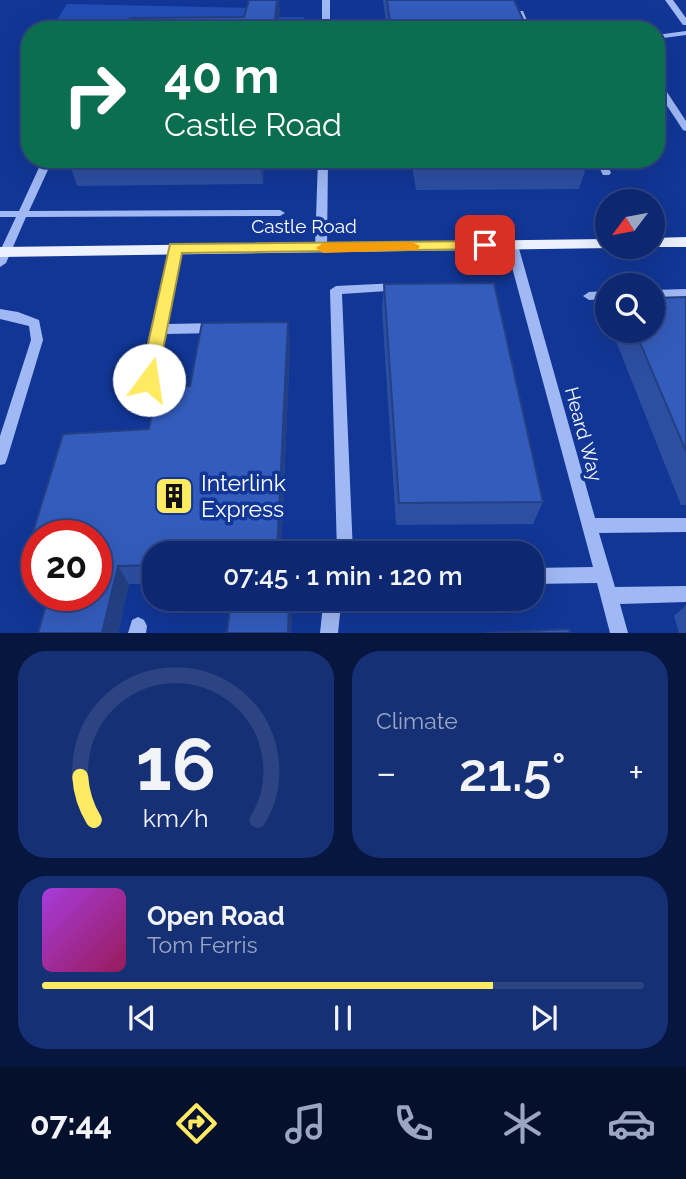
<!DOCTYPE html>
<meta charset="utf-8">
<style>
:root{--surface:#0d2870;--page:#163075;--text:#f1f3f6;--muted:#9aa6c3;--line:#2d4483;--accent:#ffea62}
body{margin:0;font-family:Raleway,sans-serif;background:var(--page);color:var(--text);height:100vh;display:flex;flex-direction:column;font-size:26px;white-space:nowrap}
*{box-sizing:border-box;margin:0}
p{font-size:23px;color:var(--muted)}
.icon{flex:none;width:38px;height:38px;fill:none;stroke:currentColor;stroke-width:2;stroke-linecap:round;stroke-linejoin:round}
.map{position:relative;height:633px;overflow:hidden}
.sheet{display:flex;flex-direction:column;gap:18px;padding:18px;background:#07163e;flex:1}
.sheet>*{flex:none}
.guide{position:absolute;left:21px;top:21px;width:644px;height:147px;border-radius:28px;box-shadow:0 7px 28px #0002,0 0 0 2px var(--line);background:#0b6e4f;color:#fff;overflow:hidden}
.needle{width:46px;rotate:238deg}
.tools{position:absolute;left:595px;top:189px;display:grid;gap:14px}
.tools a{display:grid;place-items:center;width:70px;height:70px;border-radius:50%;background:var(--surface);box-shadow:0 7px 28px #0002,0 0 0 2px var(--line);font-size:35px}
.speed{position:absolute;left:21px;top:520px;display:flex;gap:14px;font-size:35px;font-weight:700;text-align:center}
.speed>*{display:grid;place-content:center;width:91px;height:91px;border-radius:50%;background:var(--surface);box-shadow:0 7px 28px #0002,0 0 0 2px var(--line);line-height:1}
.speed .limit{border:10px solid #d22;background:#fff;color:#111}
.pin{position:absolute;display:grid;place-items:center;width:60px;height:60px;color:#fff;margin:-30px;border-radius:14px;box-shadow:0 4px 10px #0006}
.me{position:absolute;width:77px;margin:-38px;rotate:14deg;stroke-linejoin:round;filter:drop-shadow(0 0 5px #0008)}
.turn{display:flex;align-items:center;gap:24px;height:147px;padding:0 28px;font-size:32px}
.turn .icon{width:91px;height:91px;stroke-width:2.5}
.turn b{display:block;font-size:49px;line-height:60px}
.big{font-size:52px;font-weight:600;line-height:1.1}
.sheet .tile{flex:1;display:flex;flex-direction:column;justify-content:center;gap:10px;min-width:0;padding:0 24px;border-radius:28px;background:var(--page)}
.sheet .dial{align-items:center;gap:0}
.dial svg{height:182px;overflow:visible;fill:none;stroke:var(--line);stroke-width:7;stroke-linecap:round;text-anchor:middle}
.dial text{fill:var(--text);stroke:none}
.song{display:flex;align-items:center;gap:21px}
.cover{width:84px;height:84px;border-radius:10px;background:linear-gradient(135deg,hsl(280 70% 55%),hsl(330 70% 35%))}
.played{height:7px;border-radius:4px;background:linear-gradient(90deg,var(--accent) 75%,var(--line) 75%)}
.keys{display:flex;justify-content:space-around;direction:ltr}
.heat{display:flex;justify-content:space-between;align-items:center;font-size:38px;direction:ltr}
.sheet .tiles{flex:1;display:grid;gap:18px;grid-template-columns:1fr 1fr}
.tile:last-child{grid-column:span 2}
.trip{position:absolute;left:142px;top:541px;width:402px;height:70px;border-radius:28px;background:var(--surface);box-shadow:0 7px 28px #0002,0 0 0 2px var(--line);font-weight:600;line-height:70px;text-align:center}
.menu{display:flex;height:112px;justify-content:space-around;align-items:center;background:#05102d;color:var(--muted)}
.menu .icon{width:49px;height:49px}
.menu .active{color:var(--accent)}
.menu b{font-size:32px;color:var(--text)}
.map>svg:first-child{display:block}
.green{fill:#234eb5}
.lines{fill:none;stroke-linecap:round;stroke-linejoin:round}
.minor{fill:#a0b9f4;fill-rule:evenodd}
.major{fill:#ecf1ff;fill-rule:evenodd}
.wall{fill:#2d4fa2}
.shaded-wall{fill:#244084}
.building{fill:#345cbc;stroke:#244084;stroke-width:2}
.route{fill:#ffea62;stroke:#a69840;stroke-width:2}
.slow{fill:#f59e0b}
.labels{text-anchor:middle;stroke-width:7;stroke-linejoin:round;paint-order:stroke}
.street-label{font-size:19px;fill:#fff;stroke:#113696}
.near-poi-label{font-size:23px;fill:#fff;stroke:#113696;text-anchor:start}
</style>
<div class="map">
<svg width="686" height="633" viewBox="0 0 686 633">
<rect width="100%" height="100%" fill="#113696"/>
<polygon class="green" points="67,4 253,8 254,17 304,17 303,30 57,20"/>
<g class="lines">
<g class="minor">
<rect x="322" y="0" width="8" height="30"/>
<polygon points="665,0 673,0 686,18 686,25 683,25"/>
<polygon points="517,11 523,11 531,30 523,30"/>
<polygon points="686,31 686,35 656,39 656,35"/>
<polygon points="656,80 659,80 686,121 686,131 683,130 656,89"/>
<polygon points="43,159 53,159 29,211 280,210 285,213 280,216 26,217 6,263 0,267 0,251 16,217 0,217 0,211 19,211"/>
<polygon points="318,159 328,159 327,248 321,252 315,248"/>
<polygon points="595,159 605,159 611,173 609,175 603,175"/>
<polygon points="512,241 518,245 595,518 686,518 686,532 599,533 615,587 686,586 686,602 620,604 628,633 610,633 597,583 532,584 532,568 593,567 506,245"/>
<polygon points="176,244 182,248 168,324 217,323 221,325 223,328 221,331 217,333 166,334 151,401 149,405 144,407 139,405 137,401 155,329 170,248"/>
<polygon points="398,283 404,287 402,290 342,294 353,553 337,553 330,290 336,286"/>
<polygon points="686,289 686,297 653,298 653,290"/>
<polygon points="607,291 607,299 589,300 583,296 589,292"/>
<polygon points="0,309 18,312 39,320 43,340 7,459 5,464 0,465 0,436 31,340 29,326 0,319"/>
<polygon points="328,598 345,598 340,614 338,633 320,633 322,614"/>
<polygon points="138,617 144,620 147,626 146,633 128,633 132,620"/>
</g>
<g class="major">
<polygon points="686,237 686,247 647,247 653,247 653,238"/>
<polygon points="607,239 607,247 613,248 0,257 0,247"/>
</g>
</g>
<g class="wall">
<polygon points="383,0 514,0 528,30 387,30"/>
<polygon points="68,159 265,159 263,184 77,186"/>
<polygon points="411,159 586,159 588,162 579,189 416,190"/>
<polygon points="384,284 543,502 533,524 396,525 382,310"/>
<polygon points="686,297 686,505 681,505 612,331 653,331"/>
<polygon points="288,322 290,345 281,553 154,553 154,584 129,584 118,633 38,633 49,595 96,595 96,536 37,536 37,585 22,568 63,434 149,429 157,387 190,386 202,323"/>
<polygon points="686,605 686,633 679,633 674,616"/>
</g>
<g class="shaded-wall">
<polygon points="277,0 279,0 280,11 278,30 274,30"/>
<polygon points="260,159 265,159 263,184"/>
<polygon points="288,322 290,345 281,553 277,553"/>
<polygon points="118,566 129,584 118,633 102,633"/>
<polygon points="289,603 292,620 291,633 288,633"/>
</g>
<g class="building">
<polygon points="249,0 277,0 274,30 125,30 130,18 244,17"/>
<polygon points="387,0 514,0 528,30 397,30 396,22 390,22"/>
<polygon points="418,159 586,159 588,162 419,164"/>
<polygon points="494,283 543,502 399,503 384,284"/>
<polygon points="686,297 686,451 635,331 653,331 653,298"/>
<polygon points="288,322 277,553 154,553 154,565 118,566 102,633 38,633 49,595 96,595 96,536 37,536 37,568 22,568 63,434 149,429 157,387 190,386 202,323"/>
<polygon points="231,598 275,598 275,603 289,603 288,633 227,633"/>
<polygon points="569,629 570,633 485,633"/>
</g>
<polygon class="route" points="485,241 490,242 492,245 490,249 182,253 157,380 155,385 143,385 140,380 170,244"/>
<polygon class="slow" points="412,242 420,246 417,250 323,253 316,248 323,243"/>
<defs>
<g id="building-square" transform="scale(2.0125)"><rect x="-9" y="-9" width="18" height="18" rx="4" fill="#ffea62" stroke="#113696"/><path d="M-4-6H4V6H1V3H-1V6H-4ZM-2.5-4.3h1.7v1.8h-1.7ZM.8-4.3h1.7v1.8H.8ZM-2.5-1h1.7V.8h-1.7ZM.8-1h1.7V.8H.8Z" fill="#111"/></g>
</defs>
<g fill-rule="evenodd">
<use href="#building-square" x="174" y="496"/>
</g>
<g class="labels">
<g class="street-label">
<text x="304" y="233">Castle Road</text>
<text transform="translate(584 434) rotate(75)" y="7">Heard Way</text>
</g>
<g class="near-poi-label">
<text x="201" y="491">Interlink<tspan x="201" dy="26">Express</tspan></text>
</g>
</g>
</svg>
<div class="tools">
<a><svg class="needle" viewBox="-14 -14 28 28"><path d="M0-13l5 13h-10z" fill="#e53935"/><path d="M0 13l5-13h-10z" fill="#9aa6c3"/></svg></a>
<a><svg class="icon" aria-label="search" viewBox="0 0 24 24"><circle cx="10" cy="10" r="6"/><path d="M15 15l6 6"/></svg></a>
</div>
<div class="speed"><div class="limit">20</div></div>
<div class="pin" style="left:485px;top:245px;background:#d93025"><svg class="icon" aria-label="arrive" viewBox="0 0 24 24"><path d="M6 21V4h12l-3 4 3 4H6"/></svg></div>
<svg class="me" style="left:149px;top:380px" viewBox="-20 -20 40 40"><circle r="19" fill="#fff"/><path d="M0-13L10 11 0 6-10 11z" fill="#ffea62"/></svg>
<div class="trip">07:45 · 1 min · 120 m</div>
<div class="guide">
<div class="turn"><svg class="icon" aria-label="right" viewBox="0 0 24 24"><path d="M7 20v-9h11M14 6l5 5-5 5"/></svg><div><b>40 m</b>Castle Road</div></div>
</div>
</div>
<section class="sheet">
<div class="tiles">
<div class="tile dial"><svg viewBox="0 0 100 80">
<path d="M14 69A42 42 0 1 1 86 69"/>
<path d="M14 69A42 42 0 0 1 8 50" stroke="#ffea62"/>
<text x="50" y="56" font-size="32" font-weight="700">16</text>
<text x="50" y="72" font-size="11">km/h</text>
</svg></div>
<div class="tile"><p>Climate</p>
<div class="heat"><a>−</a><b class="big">21.5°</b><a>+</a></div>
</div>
<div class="tile">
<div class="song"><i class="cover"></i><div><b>Open Road</b><p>Tom Ferris</p></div></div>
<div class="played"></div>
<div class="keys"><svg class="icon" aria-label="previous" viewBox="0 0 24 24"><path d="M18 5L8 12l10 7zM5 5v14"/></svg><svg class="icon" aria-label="pause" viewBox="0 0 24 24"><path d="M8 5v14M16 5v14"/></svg><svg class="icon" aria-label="next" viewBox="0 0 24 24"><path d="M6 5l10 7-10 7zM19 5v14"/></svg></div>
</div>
</div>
</section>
<nav class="menu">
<b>07:44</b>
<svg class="icon active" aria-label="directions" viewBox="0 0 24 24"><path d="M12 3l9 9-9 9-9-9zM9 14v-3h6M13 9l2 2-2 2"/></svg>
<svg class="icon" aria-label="music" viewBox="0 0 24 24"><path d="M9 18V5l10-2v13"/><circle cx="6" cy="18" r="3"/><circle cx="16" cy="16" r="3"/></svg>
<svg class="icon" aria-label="phone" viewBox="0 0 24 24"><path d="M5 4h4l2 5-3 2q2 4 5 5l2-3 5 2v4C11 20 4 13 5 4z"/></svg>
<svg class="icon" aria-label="climate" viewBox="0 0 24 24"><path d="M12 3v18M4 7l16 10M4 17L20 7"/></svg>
<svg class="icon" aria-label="car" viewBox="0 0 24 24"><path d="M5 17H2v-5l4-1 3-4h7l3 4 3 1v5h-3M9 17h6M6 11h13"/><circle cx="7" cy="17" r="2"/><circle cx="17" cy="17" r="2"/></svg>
</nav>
